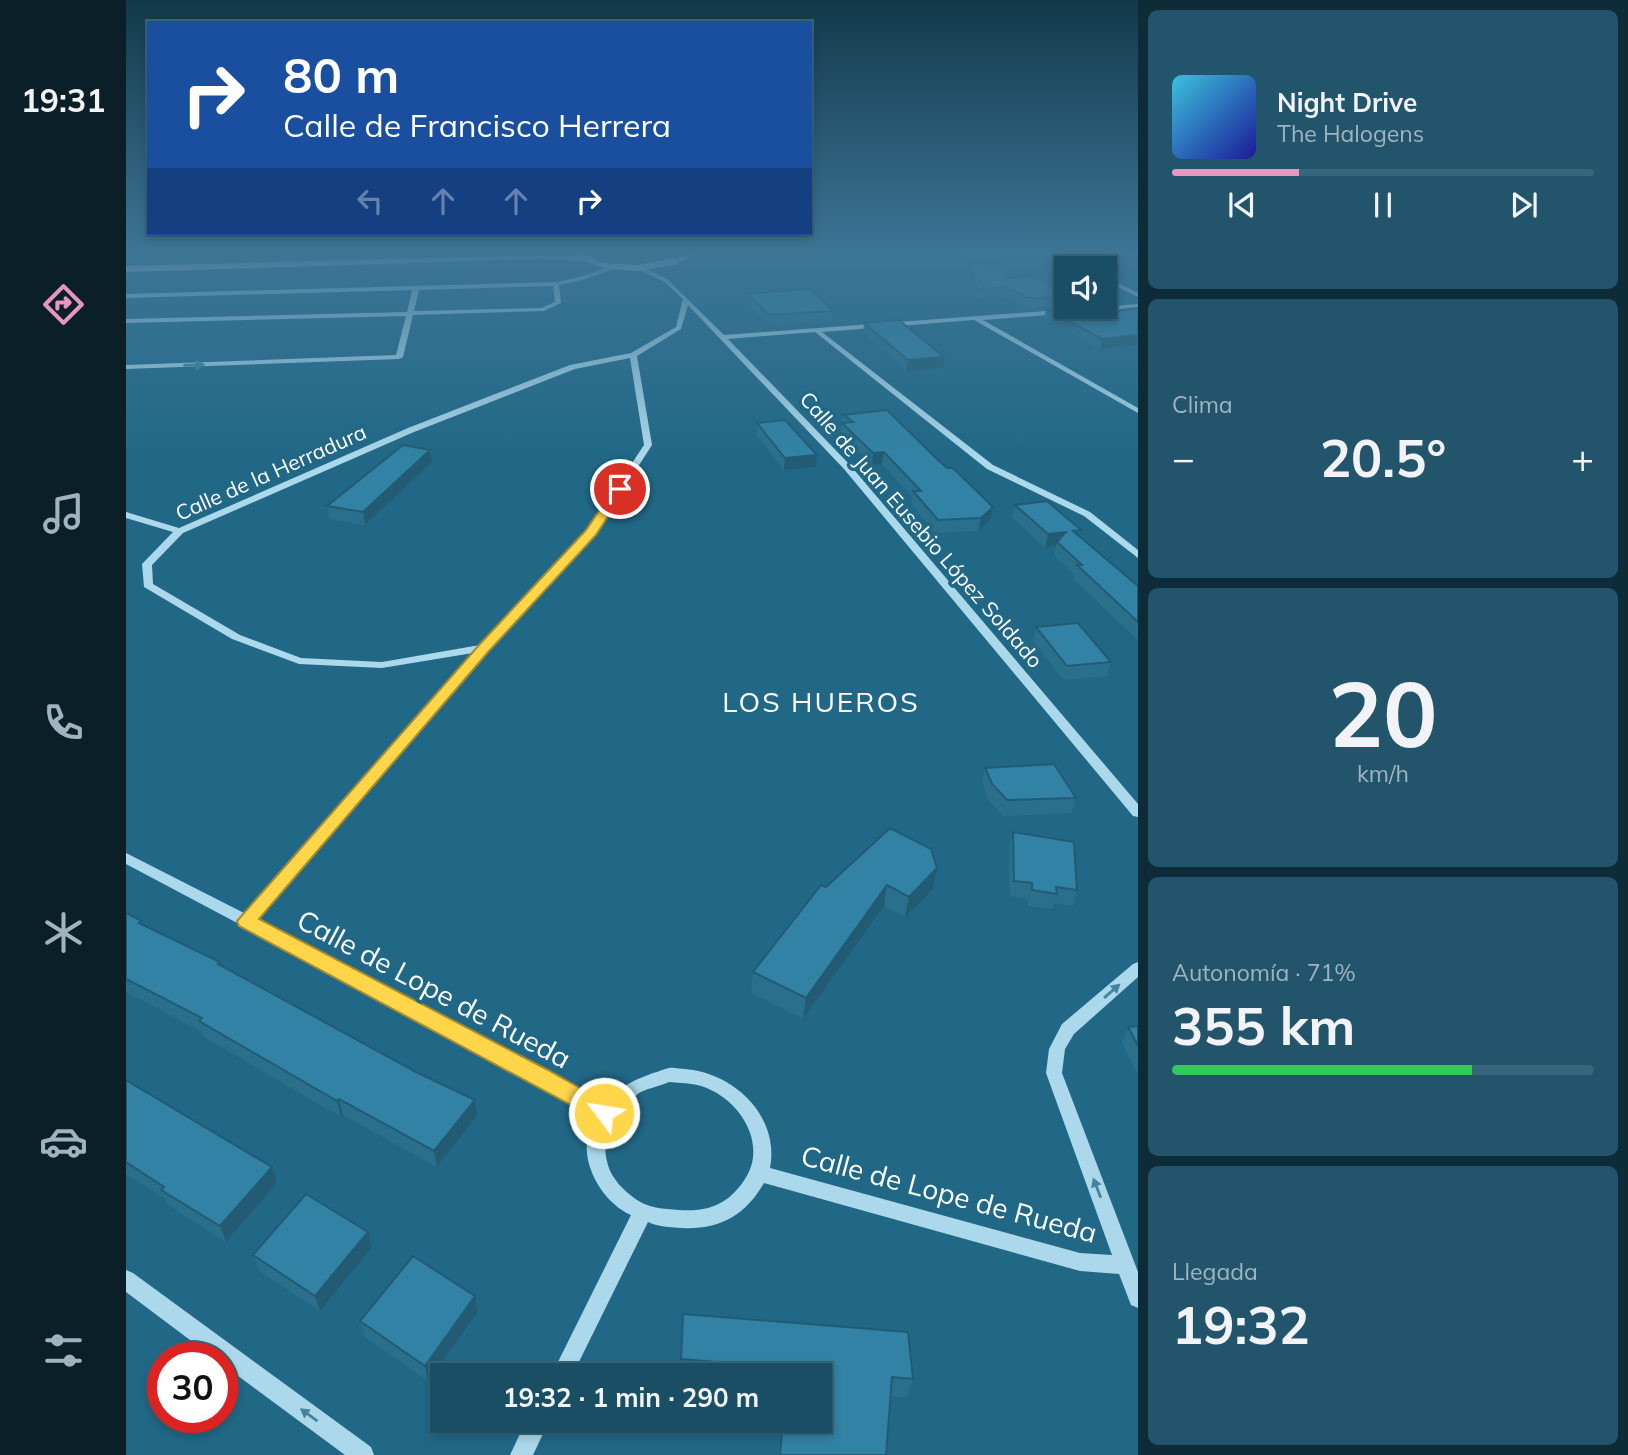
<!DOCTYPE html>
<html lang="es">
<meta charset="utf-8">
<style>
:root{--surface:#194e65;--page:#22556b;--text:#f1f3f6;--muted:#9fb4bf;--line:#376579;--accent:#e797bd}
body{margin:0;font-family:Mulish,sans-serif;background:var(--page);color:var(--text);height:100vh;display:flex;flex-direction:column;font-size:26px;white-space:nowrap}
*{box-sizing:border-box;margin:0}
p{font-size:23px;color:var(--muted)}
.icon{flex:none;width:38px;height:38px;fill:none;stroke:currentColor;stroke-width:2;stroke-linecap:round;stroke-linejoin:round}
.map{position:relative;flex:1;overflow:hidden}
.sheet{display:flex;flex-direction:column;gap:10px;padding:10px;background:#0e2b38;width:490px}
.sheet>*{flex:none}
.banner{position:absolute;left:21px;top:21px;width:665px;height:214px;border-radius:0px;box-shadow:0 4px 10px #0003,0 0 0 2px var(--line);background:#1a4fa0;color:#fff;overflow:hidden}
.buttons{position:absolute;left:928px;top:256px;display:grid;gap:14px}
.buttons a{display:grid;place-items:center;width:63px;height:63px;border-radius:0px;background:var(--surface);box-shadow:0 4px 10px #0003,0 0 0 2px var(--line);font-size:35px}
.speed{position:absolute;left:21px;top:1342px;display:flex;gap:14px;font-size:35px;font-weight:700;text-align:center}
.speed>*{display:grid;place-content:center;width:91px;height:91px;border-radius:50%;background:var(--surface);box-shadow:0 4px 10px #0003,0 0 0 2px var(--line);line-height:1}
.speed .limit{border:10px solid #d22;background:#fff;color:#111}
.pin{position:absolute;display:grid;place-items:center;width:60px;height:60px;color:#fff;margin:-30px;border:4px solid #fff;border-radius:50%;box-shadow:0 2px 7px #0007}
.me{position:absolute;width:77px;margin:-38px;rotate:301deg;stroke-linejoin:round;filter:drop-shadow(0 0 5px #0008)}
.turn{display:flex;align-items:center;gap:24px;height:147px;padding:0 21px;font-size:32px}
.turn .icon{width:91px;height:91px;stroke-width:2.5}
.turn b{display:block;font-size:49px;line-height:60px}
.lanes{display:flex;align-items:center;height:66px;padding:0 21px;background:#0003;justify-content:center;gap:35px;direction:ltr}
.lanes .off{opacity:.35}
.big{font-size:52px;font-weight:700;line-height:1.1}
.sheet .tile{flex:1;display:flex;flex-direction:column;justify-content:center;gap:10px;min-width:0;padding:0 24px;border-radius:10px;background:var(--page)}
.sheet .dial{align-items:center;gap:0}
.dial b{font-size:91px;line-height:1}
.song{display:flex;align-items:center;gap:21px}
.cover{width:84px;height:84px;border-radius:10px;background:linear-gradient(135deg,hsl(190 70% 55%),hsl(240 70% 35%))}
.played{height:7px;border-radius:4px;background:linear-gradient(90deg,var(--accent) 30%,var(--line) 30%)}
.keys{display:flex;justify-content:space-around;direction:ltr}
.heat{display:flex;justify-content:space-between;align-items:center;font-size:38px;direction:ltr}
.charge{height:10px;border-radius:5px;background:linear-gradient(90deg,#34c759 71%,var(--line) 0)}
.trip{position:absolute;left:304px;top:1363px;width:402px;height:70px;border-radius:0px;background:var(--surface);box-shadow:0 4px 10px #0003,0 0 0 2px var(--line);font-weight:700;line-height:70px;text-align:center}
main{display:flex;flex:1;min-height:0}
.tabs{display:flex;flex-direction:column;width:126px;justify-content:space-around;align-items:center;background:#0a1f28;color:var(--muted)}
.tabs .icon{width:49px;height:49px}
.tabs .on{color:var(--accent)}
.tabs b{font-size:32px;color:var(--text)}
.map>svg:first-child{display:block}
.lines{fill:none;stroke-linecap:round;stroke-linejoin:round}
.minor{fill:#abd8ea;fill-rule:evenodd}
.major{fill:#eef9fe;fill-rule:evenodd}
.wall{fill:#2a708d}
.shaded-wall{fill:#225b73}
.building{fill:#3182a4;stroke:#225b73;stroke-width:2}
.oneway{fill:#4484a0}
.route{fill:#ffd54a;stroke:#a68a30;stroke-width:2}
.labels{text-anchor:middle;stroke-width:7;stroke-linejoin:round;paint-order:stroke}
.far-street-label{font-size:21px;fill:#fff;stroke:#216887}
.quarter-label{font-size:28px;letter-spacing:2px;fill:#fff;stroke:#216887}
.near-street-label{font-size:28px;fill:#fff;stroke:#216887}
</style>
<main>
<nav class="tabs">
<b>19:31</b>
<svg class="icon on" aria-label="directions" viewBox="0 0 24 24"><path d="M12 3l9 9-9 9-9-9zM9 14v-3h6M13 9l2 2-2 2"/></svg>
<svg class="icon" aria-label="music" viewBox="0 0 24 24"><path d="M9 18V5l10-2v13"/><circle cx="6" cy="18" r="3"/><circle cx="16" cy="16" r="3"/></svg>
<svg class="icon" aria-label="phone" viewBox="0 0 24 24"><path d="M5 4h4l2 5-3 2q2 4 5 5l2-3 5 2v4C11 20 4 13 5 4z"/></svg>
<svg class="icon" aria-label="climate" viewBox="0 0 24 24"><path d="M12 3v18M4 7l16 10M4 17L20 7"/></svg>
<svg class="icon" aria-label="car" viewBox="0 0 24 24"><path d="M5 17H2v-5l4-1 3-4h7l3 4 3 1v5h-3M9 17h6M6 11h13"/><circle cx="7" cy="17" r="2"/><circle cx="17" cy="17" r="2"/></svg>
<svg class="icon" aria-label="filters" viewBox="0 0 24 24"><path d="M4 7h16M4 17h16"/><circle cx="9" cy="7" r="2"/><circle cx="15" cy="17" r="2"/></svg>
</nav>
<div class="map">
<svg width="1012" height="1455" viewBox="0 0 1012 1455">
<rect width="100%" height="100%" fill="#216887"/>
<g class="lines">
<g class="minor">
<polygon points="724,253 1012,253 1012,256 938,255 961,268 953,268 930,255"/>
<path d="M491 264 493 267 457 280 433 285 435 303 418 311 287 315 277 357 273 359 0 369V365L270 355 280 316 0 323V319L281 312 286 290 0 298V294L430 282 454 277ZM427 286 429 302 415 308 288 311 293 290Z"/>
<path d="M510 266H514L541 279 598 335 1012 304V308L857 320 1012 408V413L848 320 696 332 867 465 964 512 1012 550V558L958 516 861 469 689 332 602 339 724 465 1012 804V817L1007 816 718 469 562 305 555 329 511 356 526 445 468 535 362 650 130 920 421 1071 477 1103C497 1086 503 1082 527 1073 532 1072 538 1069 543 1068 548 1067 554 1069 559 1069 608 1073 654 1116 644 1168L954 1253 986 1255 920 1073 923 1049 936 1024 1007 964 1012 962V977L948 1034 939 1049 936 1073 1012 1272V1308L1005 1305 993 1274 954 1271 638 1183C619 1216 593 1230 555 1228 543 1227 533 1227 522 1222L446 1376H425L505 1215C477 1203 453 1163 463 1132 464 1127 467 1122 470 1117L409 1081 0 864V853L118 913 347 653 256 668 173 664 106 639 18 587 16 564 47 532 0 518V512L53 528 282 428 444 365 505 353 550 327 557 299 537 281 510 268ZM504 358 518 445 461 531 354 645 256 662 175 658 114 635 27 584 26 565 57 533 288 432 449 369ZM543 1082C554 1083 565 1083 575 1086 614 1098 644 1146 617 1182 601 1205 581 1212 553 1210 538 1209 521 1208 508 1198 502 1193 493 1186 489 1179 476 1162 476 1131 489 1114 492 1110 497 1107 501 1103 505 1100 509 1096 513 1093 522 1088 534 1086 543 1082Z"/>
<polygon points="978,276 1012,293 1012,297 978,280"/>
<polygon points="0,1270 7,1273 245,1447 248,1455 219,1455 96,1364 96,1358 88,1358 0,1292"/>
<polygon points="400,1421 423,1421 407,1455 384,1455"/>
</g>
<polygon class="major" points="448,253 458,253 478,263 511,265 574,253 548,265 511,271 477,268 459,261 414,259 0,272 0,266 414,255 451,256"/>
</g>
<g class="wall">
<polygon points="843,264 881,278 940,294 940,306 943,306 900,308 881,297 849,299 842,274"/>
<polygon points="621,294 707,311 706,321 642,326 620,303"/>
<polygon points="1012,308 974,349 918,318 920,309 971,313"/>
<polygon points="738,323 817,368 780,371 737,333"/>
<polygon points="718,415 864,520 852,531 809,533 785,504 786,496 756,464 746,465 714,435"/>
<polygon points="631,423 690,467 658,470 630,434"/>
<polygon points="306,462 239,525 203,519 201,506"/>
<polygon points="889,505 953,536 1012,586 1012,640 947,579 948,574 928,556 930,546 919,548 886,517"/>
<polygon points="910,627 985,662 981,676 938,680 907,641"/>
<polygon points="859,768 950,798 946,813 877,816 862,800 856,783"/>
<polygon points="887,832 951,890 947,906 928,903 926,909 902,906 902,899 884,896 883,848"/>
<polygon points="805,849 807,889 779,917 758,906 677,1019 625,993 627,972 700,887"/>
<polygon points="0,913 16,921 17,925 94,962 95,965 351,1116 311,1167 217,1115 215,1117 78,1037 76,1032 0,992"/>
<polygon points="1012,1026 1012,1075 996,1043 1002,1027"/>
<polygon points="0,1080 146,1167 151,1183 100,1242 42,1205 39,1199 0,1174"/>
<polygon points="242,1232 246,1247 194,1311 133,1271 127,1255"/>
<polygon points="349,1296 352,1312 302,1381 239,1337 234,1321"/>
<polygon points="557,1314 787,1379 781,1397 765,1396 760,1455 652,1455 656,1421 695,1421 695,1376 554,1376"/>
</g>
<g class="shaded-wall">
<polygon points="1012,335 1012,345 974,349 976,339"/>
<polygon points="818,357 817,368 780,371 782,360"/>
<polygon points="304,450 306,462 239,525 237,512"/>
<polygon points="758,452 756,464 746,465 747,453"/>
<polygon points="691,455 690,467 658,470 659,458"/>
<polygon points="867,507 864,520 852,531 855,518"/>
<polygon points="940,532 931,542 930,546 919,548 922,534"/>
<polygon points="811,868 807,889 779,917 783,897"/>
<polygon points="761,885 758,906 677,1019 680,998"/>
<polygon points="213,1099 217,1115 215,1117 211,1101"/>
<polygon points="349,1100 351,1116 311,1167 308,1151"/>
<polygon points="146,1167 151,1183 100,1242 94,1226"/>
<polygon points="242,1232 246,1247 194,1311 189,1296"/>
<polygon points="349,1296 352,1312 302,1381 299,1366"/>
</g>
<g class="building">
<polygon points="876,263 881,278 909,276 940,294 940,297 902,298 882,287 851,289 843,264"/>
<polygon points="684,289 707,311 643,315 621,294"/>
<polygon points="950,306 960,306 971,313 1012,308 1012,335 976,339 920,309"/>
<polygon points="773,320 818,357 782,360 738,323"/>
<polygon points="761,410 812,460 821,468 827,468 867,507 855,518 812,520 787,491 795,491 758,452 747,453 716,423 727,422 718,415"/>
<polygon points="659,420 691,455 659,458 631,423"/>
<polygon points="277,445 304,450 237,512 201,506"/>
<polygon points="921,501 955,530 947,531 1012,586 1012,622 951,565 956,565 931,542 940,532 922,534 889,505"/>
<polygon points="952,623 985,662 941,666 910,627"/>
<polygon points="928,764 950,798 881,800 866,784 859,768"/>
<polygon points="764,828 805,849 811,868 783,897 761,885 680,998 627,972 695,885 700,887"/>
<polygon points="887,832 948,842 951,890 930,887 931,894 906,890 906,883 888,881"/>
<polygon points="0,913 16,921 13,923 94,962 92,964 290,1072 349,1100 308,1151 213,1099 211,1101 73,1021 76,1018 0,979"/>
<polygon points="1012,1026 1012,1046 1002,1027"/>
<polygon points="0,1080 146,1167 94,1226 35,1190 38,1187 0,1162"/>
<polygon points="180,1194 242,1232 189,1296 127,1255"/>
<polygon points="287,1256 349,1296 299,1366 234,1321"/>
<polygon points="557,1314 782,1332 787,1379 766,1377 760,1455 654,1455 657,1421 695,1421 695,1376 662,1376 663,1368 555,1359"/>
</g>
<defs><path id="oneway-solid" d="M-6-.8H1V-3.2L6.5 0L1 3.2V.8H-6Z" transform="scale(1.75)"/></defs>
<g class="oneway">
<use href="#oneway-solid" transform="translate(68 365) rotate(-2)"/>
<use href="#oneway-solid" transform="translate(986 991) rotate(-41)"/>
<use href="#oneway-solid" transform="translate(971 1188) rotate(-111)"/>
<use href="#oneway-solid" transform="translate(183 1415) rotate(-144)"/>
</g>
<linearGradient id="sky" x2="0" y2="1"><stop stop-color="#12394a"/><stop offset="0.55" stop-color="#3d7596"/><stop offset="1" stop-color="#3d7596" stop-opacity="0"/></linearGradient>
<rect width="1012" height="457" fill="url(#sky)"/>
<polygon class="route" points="494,485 500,489 470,535 363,651 133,919 422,1070 486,1106 489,1113 486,1120 478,1123 113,926 111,921 353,645 460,530 490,486"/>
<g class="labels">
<g class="far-street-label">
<text transform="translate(145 473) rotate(-24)" y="7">Calle de la Herradura</text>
<text transform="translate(795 530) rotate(49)" y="7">Calle de Juan Eusebio López Soldado</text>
</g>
<g class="quarter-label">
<text x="695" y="712">LOS HUEROS</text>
</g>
<g class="near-street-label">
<text transform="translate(308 989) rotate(28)" y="10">Calle de Lope de Rueda</text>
<text transform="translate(823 1194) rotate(15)" y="10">Calle de Lope de Rueda</text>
</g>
</g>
</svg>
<div class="buttons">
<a><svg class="icon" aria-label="sound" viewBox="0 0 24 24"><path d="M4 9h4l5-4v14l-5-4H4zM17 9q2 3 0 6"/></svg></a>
</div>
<div class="speed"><div class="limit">30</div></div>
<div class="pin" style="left:494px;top:489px;background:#d93025"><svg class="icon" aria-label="arrive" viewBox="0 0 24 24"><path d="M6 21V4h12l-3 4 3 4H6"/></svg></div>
<svg class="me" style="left:478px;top:1113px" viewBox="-20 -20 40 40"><circle r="17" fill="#ffd54a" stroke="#fff" stroke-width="3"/><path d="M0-11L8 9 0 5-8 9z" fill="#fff"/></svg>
<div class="trip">19:32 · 1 min · 290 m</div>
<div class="banner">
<div class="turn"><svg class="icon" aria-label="right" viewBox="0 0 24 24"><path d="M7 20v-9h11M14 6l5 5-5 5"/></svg><div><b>80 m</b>Calle de Francisco Herrera</div></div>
<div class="lanes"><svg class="icon off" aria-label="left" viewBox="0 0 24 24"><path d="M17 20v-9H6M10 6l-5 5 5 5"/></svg><svg class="icon off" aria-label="ahead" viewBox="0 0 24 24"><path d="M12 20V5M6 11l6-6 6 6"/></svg><svg class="icon off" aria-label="ahead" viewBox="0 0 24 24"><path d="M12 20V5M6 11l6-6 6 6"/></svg><svg class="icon" aria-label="right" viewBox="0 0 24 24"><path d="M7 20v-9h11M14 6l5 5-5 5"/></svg></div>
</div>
</div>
<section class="sheet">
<div class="tile">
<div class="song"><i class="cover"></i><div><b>Night Drive</b><p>The Halogens</p></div></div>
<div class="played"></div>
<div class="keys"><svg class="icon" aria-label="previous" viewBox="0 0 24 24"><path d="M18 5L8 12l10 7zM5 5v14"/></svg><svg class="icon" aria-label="pause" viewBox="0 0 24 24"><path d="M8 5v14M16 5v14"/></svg><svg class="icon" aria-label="next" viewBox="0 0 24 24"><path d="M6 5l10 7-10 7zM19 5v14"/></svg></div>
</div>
<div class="tile"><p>Clima</p>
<div class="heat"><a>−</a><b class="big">20.5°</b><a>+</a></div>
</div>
<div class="tile dial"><b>20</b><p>km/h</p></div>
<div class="tile"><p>Autonomía · 71%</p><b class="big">355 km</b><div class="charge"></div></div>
<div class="tile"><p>Llegada</p><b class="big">19:32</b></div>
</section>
</main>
